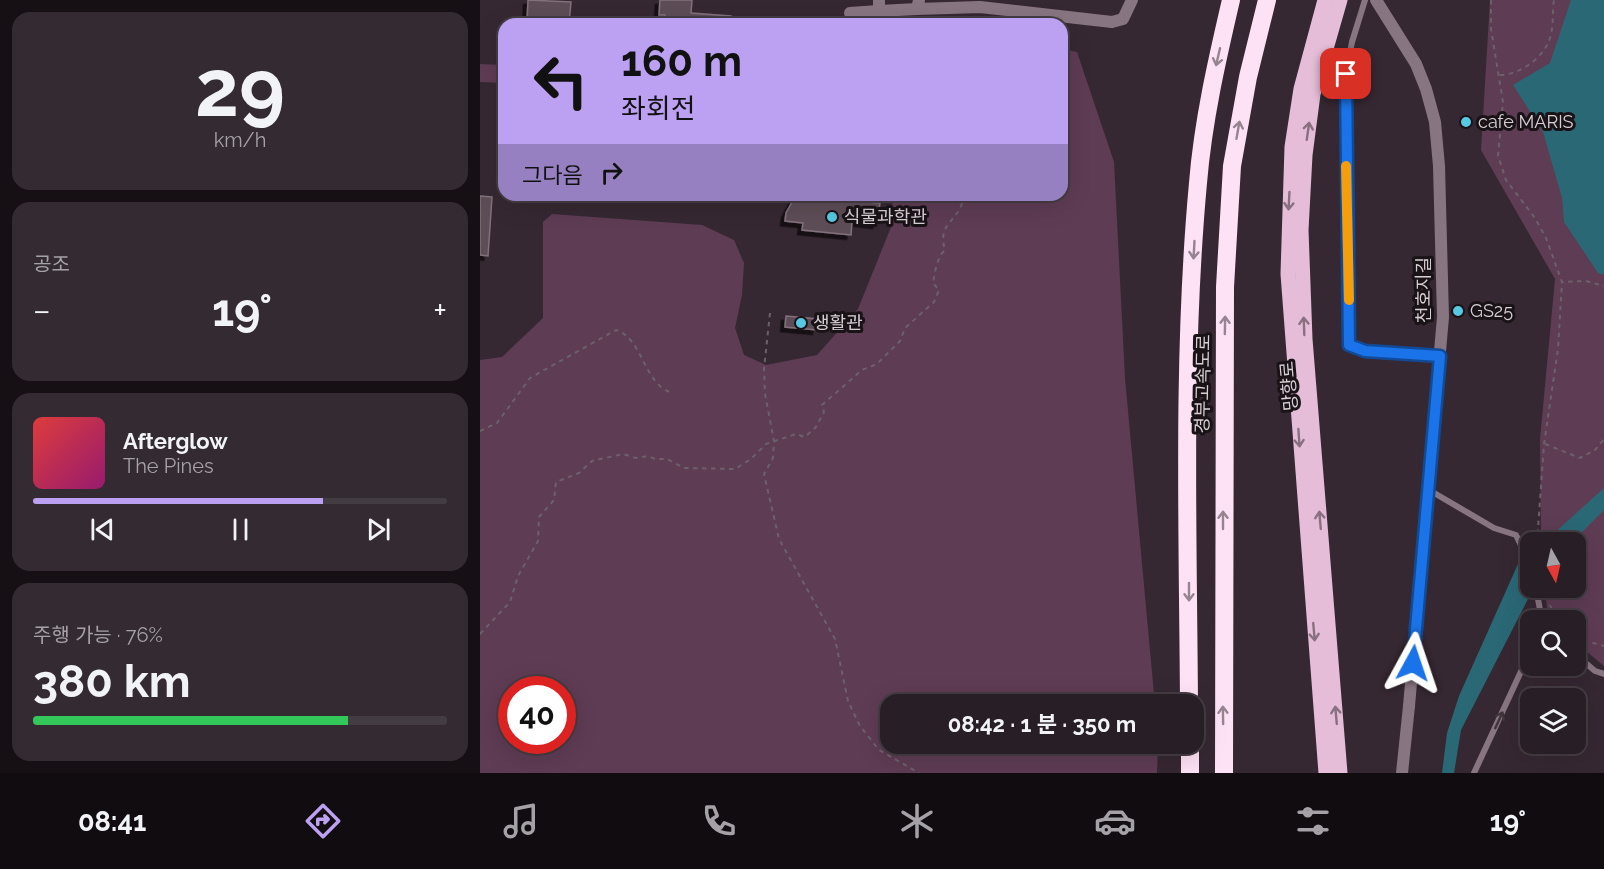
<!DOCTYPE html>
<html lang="ko">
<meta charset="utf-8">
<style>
:root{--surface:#281e26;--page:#342b32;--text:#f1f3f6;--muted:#a5a2a7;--line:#443c43;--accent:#bca0f2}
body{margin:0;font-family:Raleway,"Noto Sans KR",sans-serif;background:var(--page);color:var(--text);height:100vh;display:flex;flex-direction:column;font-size:22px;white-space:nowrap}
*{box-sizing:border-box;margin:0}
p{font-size:20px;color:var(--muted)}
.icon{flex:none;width:33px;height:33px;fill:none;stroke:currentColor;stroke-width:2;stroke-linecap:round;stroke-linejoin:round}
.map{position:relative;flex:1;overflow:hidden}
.sheet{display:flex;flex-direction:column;gap:12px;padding:12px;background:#161015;width:480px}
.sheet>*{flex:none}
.guide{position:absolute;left:18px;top:18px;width:570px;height:183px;border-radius:18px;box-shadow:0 6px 24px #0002,0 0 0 2px var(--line);background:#bca0f2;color:#111;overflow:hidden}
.needle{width:39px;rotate:172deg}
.fabs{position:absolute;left:1040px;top:532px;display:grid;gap:12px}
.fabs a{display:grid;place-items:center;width:66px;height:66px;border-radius:12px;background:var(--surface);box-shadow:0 6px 24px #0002,0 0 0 2px var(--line);font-size:30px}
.speed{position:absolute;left:18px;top:676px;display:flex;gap:12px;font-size:30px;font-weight:700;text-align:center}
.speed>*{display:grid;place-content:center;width:78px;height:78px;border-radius:50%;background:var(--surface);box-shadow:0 6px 24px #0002,0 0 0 2px var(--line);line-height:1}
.speed .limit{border:9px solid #d22;background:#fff;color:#111}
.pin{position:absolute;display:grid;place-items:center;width:51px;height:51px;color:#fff;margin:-26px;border-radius:12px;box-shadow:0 3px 9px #0006}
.me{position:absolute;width:66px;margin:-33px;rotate:5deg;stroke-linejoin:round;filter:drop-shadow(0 0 4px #0008)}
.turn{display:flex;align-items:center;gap:21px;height:126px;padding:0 24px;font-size:27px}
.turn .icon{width:78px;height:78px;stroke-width:2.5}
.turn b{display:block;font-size:42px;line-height:51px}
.then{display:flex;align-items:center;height:57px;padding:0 24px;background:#0003;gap:12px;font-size:22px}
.big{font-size:45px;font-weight:700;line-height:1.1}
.sheet .card{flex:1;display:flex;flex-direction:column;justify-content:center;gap:9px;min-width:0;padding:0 21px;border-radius:18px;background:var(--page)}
.sheet .dial{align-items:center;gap:0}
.dial b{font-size:78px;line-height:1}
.song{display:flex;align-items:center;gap:18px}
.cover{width:72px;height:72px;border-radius:9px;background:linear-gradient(135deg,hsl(0 70% 55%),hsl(320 70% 35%))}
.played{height:6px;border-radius:3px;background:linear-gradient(90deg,var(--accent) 70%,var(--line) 70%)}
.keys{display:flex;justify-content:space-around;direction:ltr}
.heat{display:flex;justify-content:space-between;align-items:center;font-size:33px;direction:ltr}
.charge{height:9px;border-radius:4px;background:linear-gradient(90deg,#34c759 76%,var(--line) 0)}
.trip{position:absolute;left:400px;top:694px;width:324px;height:60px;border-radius:18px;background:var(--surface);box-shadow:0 6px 24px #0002,0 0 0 2px var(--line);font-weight:700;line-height:60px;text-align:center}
.dock{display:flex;height:96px;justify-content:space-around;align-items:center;background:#100c0f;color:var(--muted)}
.dock .icon{width:42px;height:42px}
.dock .current{color:var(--accent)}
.dock b{font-size:27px;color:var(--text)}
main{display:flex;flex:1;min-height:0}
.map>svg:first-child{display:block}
.green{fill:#5e3c54;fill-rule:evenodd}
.water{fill:#2a6876}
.building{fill:#5d4d57;stroke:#82717c;stroke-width:1.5;filter:url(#shadow)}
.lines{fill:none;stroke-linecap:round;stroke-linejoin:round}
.path{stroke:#6c6069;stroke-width:2;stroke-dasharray:4.5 4.5;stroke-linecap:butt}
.service{stroke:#887582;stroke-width:6}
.minor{stroke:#887582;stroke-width:12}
.tertiary{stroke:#887582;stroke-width:12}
.primary{stroke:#e5bdd8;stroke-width:15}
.motorway{stroke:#fde1f4;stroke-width:18}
.oneway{stroke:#968491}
.oneway2{stroke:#897081}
.oneway3{stroke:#40353c}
.route-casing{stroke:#114b97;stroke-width:15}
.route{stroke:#1a73e8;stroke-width:10}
.slow{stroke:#f59e0b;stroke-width:10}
.poi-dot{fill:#57c9e3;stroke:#191317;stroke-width:2}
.labels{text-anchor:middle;stroke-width:6;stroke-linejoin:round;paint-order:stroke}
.poi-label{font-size:18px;fill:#d8cfd5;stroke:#191317;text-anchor:start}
.street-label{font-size:18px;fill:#d8cfd5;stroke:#191317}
</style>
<main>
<section class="sheet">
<div class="card dial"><b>29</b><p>km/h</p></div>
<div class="card"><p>공조</p>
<div class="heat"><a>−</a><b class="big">19°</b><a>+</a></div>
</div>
<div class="card">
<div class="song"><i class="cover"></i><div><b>Afterglow</b><p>The Pines</p></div></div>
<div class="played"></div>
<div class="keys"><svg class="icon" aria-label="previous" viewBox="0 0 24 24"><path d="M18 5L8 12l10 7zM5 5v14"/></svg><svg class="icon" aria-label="pause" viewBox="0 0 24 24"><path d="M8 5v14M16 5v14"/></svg><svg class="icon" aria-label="next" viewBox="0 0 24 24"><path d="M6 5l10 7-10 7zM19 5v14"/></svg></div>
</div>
<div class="card"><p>주행 가능 · 76%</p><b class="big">380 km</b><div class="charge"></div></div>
</section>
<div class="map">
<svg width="1124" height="773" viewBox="0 0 1124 773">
<defs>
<filter id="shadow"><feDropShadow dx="-4.5" dy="4.5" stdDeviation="0" flood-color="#0009"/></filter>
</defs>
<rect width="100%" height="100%" fill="#362832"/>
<g class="green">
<polygon points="1010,0 1124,0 1124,666 1095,642 1095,621 1071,621 1068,619 1065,588 1095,588 1095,543 1061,543 1061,540 1060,439 1075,279 1001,150"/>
<path d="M582 49 597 52 634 162 645 378 675 705H411V744H678L677 773H0V360L22 357 63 318V222L72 214 222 225 254 240 264 263 262 295 255 328 264 355 286 365 337 355 378 309 413 222 412 195H582ZM32 690H82V741H32Z"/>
<polygon points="0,64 24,65 24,83 0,82"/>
</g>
<g class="water">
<polygon points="1091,0 1124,0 1124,275 1118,273 1084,222 1082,198 1063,132 1033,85 1070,63"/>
<polygon points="1124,488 1124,510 1091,543 1063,543"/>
<polygon points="1050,555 1050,588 1062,588 1063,592 1048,599 981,730 974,773 962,773 967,733 979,696 1038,564"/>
</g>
<g class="building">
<polygon points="48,0 91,2 89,24 47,23"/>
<polygon points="180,0 212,0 211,13 251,16 250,24 185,24 185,15 179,15"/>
<polygon points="316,195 389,195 388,202 400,203 397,224 372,221 371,235 322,230 323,223 305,221 306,213"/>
<polygon points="0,196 12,197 8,256 0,255"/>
<polygon points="306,316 338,319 337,330 305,327"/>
</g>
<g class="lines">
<g class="path">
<polyline points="1011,0 1011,29 1023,102 1018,156 1026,180 1055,218 1066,238 1082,282 1106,281 1124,286"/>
<polyline points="582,61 587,35 585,28"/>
<path d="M1020 75C1039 75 1064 58 1070 38 1074 26 1072 12 1074 0"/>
<polyline points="290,313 284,369 285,394 294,441 293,458 284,474 299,539 355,639 368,701 380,726 399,750 439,773"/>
<path d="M0 431 17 423 50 378 136 330C163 338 164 386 193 393"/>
<polyline points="1065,444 1100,458 1115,450 1124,439"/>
<polyline points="1057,543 1064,444 1078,349 1082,282"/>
<polyline points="1070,605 1076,621"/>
<path d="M0 634 30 602 38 576 58 541 59 517 74 500 76 482 99 473 112 461 143 454 156 458 168 456 175 459H187L204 468 255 469 271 459 286 444 316 434 325 437 336 427 344 412 342 405 382 370 397 364 420 341 425 328 454 302 459 290 453 283C455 272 457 257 465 250 456 220 483 221 483 195"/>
<polyline points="1095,638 1124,646"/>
</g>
<g class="service">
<polyline points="885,0 872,42 866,74 869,345 885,350 960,356"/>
<polyline points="949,490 1014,528 1036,535 1050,564"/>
<polyline points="1056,588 1062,621"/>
<polyline points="1095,654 1115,671 1124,674"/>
<polyline points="994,773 1050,652"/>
</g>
<g class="minor">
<polyline points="399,0 399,11 437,9"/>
<polyline points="439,0 437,9 500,7 632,22 643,19 652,0"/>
<polyline points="370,13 399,11"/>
<polyline points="922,773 929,706"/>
</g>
<polyline class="tertiary" points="896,0 936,64 946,89 955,122 959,166 963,317 929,706"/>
<g class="primary">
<polyline points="845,0 821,89 812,147 808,274 846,773"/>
<polyline points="860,0 833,94 825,155 821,230 825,339 860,773"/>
</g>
<g class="motorway">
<path d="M709 705C708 532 702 356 718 183 723 121 737 60 751 0"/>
<polyline points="710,744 710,773"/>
<polyline points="744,773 745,287 752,166 768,77 787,0"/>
</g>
</g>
<defs><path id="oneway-shaft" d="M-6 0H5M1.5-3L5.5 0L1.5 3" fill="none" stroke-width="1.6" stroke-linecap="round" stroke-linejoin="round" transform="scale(1.5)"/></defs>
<g class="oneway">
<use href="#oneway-shaft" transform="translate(738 57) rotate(103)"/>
<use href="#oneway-shaft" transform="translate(758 130) rotate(-80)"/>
<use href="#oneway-shaft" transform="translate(714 250) rotate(93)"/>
<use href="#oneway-shaft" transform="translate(745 325) rotate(-89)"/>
<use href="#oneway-shaft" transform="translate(743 520) rotate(-90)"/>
<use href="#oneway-shaft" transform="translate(709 592) rotate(90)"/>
<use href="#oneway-shaft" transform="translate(743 715) rotate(-91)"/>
</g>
<g class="oneway2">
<use href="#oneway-shaft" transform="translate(828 131) rotate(-82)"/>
<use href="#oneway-shaft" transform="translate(809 201) rotate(93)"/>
<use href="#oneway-shaft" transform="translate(824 326) rotate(-92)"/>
<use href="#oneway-shaft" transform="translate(819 438) rotate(86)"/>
<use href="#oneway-shaft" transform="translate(840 520) rotate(-95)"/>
<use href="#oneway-shaft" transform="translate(834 632) rotate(85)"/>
<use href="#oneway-shaft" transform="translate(856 715) rotate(-95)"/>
</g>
<use class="oneway3" href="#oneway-shaft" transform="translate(1019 720) rotate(-65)"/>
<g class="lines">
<g class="route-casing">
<polyline id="route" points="866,74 869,345 885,351 960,356 933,663"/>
</g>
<use href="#route" class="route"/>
<polyline class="slow" points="866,166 869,300"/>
</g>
<g class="poi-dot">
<circle cx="986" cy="122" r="6"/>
<circle cx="352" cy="217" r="6"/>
<circle cx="978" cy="311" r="6"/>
<circle cx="321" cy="323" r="6"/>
</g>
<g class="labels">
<g class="poi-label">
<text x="998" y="128">cafe MARIS</text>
<text x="364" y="223">식물과학관</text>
<text x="990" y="317">GS25</text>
<text x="333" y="329">생활관</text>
</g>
<g class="street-label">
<text transform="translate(944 290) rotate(-90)" y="6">천호지길</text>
<text transform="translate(723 384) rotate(-89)" y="6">경부고속도로</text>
<text transform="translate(809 386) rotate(-95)" y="6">망향로</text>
</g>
</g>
</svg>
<div class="fabs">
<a><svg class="needle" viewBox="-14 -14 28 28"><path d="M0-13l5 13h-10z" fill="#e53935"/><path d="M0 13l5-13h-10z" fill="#a5a2a7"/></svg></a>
<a><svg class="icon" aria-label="search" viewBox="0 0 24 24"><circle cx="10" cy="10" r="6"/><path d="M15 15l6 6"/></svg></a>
<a><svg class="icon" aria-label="layers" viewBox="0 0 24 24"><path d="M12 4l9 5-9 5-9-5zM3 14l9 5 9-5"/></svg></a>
</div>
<div class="speed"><div class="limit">40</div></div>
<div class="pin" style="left:866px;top:74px;background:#d93025"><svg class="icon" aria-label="arrive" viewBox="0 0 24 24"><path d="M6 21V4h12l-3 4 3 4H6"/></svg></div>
<svg class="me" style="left:933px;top:663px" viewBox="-20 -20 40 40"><path d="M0-17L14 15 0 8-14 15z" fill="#1a73e8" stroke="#fff" stroke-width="4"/></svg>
<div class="trip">08:42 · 1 분 · 350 m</div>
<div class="guide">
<div class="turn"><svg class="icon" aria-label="left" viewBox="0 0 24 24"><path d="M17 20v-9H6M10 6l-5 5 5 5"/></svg><div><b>160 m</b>좌회전</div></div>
<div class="then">그다음<svg class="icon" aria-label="right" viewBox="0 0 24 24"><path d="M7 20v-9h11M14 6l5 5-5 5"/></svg></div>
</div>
</div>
</main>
<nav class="dock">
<b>08:41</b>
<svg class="icon current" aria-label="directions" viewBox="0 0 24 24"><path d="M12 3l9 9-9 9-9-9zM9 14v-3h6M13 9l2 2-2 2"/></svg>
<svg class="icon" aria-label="music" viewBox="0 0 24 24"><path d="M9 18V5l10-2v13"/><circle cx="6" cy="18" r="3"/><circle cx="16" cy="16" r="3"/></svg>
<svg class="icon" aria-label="phone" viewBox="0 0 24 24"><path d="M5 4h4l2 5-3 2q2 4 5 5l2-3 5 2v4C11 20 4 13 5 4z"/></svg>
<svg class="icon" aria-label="climate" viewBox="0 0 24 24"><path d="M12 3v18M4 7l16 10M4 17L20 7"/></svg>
<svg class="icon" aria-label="car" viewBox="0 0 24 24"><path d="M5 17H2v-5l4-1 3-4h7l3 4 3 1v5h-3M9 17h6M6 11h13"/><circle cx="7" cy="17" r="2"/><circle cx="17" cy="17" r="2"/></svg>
<svg class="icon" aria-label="filters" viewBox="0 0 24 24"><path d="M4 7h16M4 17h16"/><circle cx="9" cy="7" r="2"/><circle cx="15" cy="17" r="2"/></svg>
<b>19°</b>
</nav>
